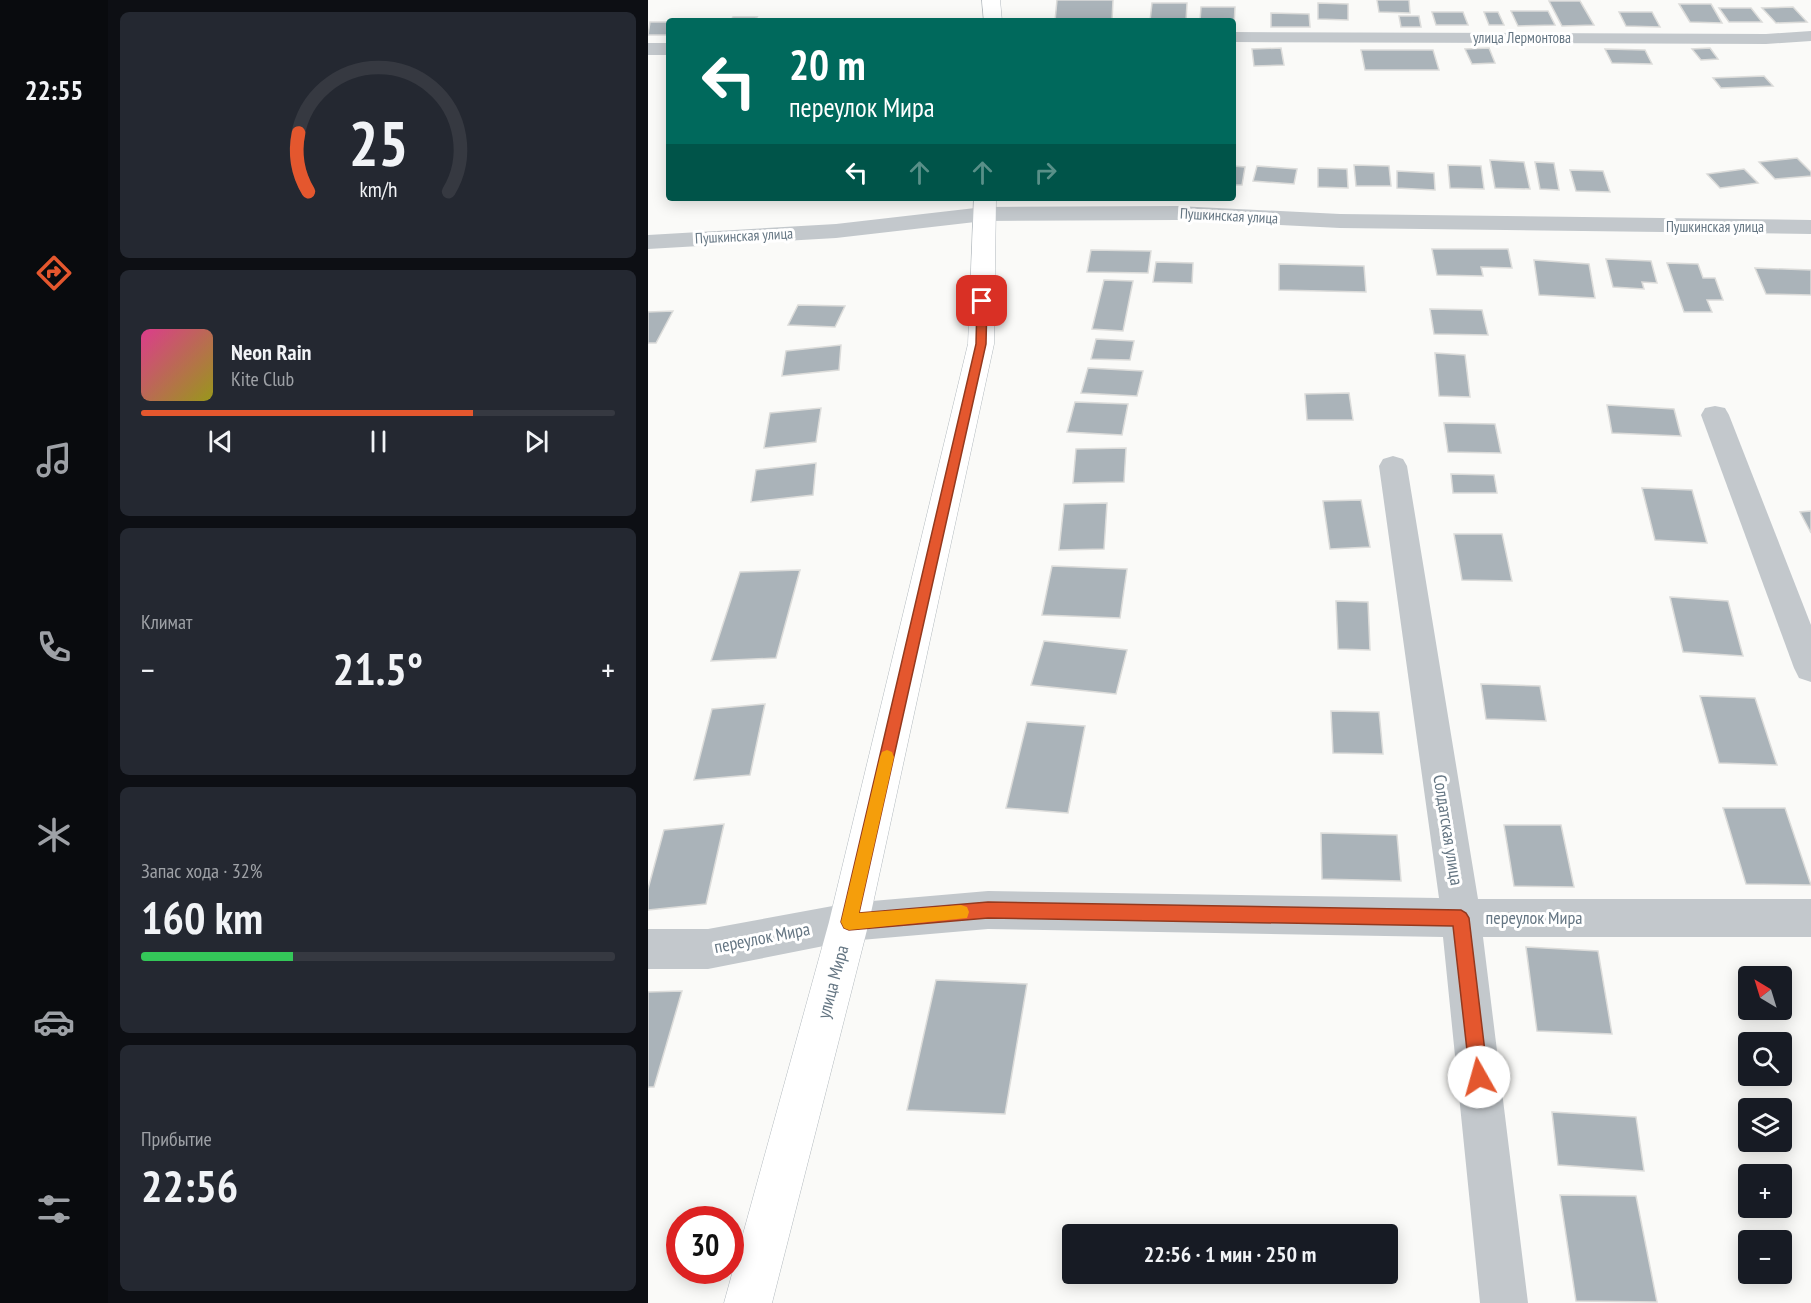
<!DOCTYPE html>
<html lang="ru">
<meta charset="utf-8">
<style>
:root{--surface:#171b24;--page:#242831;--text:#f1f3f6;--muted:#9ea1a6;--line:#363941;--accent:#e4572e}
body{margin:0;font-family:"PT Sans Narrow",sans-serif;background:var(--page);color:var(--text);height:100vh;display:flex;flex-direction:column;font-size:22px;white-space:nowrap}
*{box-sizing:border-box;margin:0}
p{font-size:20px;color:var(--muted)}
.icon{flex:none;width:33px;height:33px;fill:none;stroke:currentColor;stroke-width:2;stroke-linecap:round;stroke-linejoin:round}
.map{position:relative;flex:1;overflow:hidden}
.side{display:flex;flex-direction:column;gap:12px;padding:12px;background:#0d0f14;width:540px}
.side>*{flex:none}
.guide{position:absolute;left:18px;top:18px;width:570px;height:183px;border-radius:6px;box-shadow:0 3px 15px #0003;background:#00695c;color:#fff;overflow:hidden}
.needle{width:39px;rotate:322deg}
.buttons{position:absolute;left:1090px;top:966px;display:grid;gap:12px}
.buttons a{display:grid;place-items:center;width:54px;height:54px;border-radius:6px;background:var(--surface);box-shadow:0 3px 15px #0003;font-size:30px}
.speed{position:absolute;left:18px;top:1206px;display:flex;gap:12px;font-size:30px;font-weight:700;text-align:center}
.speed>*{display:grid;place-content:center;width:78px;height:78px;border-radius:50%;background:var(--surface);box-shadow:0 3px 15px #0003;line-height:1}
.speed .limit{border:9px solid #d22;background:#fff;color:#111}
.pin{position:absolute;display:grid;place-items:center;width:51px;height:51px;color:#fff;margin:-26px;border-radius:12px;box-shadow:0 3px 9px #0006}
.me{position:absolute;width:66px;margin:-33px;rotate:353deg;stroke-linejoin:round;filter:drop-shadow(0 0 4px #0008)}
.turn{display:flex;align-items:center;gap:21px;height:126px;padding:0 24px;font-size:27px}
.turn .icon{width:78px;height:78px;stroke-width:2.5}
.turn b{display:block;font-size:42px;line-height:51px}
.lanes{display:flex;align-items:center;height:57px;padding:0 24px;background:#0003;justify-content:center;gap:30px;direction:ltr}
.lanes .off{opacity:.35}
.big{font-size:45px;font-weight:600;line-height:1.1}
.side .card{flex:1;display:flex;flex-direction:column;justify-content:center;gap:9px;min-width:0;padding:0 21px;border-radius:9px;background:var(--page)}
.side .dial{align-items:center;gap:0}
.dial svg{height:156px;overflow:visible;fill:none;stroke:var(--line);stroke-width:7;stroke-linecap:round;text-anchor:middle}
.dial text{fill:var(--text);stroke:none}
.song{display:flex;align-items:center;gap:18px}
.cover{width:72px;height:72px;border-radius:9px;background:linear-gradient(135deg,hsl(330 70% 55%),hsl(60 70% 35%))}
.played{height:6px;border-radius:3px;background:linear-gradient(90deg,var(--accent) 70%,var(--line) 70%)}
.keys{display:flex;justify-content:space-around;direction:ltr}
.heat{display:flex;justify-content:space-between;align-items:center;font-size:33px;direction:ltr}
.charge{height:9px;border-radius:4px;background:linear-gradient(90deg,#34c759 32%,var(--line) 0)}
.trip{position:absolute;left:414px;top:1224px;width:336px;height:60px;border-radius:6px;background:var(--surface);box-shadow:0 3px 15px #0003;font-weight:600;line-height:60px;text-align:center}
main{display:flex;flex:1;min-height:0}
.menu{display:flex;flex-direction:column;width:108px;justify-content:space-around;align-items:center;background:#090b0e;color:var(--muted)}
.menu .icon{width:42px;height:42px}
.menu .selected{color:var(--accent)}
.menu b{font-size:27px;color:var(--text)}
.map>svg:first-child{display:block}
.building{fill:#aab3b9;stroke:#dcdcda;stroke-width:1.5}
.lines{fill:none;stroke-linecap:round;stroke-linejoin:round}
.secondary-casing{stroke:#b3babf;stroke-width:1}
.street{fill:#c3c8cc;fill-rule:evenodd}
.secondary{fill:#fff;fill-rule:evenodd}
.route{fill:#e4572e;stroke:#94391e;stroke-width:1.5}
.slow{fill:#f59e0b}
.labels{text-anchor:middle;stroke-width:6;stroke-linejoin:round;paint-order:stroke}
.far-street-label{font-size:15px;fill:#657683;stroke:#fff}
.street-label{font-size:18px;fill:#657683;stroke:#fff}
</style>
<main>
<nav class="menu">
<b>22:55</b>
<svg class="icon selected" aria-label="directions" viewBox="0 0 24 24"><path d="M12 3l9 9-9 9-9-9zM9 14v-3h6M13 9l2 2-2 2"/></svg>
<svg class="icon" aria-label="music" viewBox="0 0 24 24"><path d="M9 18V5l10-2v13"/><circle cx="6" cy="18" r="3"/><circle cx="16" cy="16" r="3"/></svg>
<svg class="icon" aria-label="phone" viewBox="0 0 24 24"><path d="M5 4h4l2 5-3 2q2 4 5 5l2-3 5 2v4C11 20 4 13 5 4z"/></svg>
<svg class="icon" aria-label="climate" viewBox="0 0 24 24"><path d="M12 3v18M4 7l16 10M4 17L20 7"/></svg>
<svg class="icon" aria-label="car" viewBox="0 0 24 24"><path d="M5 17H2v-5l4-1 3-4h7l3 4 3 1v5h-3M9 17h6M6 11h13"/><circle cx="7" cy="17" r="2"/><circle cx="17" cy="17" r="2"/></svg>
<svg class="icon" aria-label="filters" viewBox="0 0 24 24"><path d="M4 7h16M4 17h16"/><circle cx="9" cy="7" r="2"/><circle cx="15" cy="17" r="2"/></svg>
</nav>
<section class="side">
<div class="card dial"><svg viewBox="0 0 100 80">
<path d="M14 69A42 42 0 1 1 86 69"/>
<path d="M14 69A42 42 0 0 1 9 39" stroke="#e4572e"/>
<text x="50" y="56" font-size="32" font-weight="700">25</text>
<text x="50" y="72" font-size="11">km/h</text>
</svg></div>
<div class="card">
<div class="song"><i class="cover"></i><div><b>Neon Rain</b><p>Kite Club</p></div></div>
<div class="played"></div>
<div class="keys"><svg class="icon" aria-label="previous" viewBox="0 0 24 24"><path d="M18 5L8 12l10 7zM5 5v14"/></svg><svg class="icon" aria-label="pause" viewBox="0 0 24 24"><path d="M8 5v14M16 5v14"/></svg><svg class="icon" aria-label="next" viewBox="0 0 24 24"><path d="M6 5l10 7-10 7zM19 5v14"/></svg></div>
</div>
<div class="card"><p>Климат</p>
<div class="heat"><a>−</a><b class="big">21.5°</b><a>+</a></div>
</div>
<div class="card"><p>Запас хода · 32%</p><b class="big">160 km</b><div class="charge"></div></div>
<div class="card"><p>Прибытие</p><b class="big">22:56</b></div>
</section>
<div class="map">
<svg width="1163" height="1303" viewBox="0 0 1163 1303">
<rect width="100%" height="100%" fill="#fafaf8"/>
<g class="building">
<polygon points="409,0 465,0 464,21 407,21"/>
<polygon points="729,0 761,0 762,13 731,12"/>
<polygon points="901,1 932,1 946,25 914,26"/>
<polygon points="504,3 539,3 538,21 502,21"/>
<polygon points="670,3 700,4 700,20 670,19"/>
<polygon points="1031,4 1063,4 1074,23 1042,22"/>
<polygon points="553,7 587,7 586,27 585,21 552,21"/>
<polygon points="1145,7 1159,22 1128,23 1114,8"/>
<polygon points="1071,8 1103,8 1114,22 1081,22"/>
<polygon points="863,11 900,11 907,25 870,26"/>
<polygon points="784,12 815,12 820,25 788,25"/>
<polygon points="836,12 850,12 856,25 841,25"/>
<polygon points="971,12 1004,12 1012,27 978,26"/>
<polygon points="623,13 661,14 662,27 623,27"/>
<polygon points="751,16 771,16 773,27 753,27"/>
<polygon points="85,17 109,17 106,21 82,21"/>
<polygon points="2,22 21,22 21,35 0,35"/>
<polygon points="633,48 636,65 606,66 604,49"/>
<polygon points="841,48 847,63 824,64 817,49"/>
<polygon points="1062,48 1070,59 1053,60 1044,49"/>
<polygon points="957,49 997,50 1004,64 964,63"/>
<polygon points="713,50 785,50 791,70 717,70"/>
<polygon points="1116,76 1125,86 1073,88 1065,78"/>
<polygon points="1149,158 1163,172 1163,176 1127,179 1111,162"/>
<polygon points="842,160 876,162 882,189 847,188"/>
<polygon points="887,162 906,163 911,190 892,189"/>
<polygon points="706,165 741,166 743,186 708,186"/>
<polygon points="800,165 833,166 836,189 802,188"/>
<polygon points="585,166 597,167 594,185 585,185"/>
<polygon points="609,166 649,169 646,184 605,181"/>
<polygon points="670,168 699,169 700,188 670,187"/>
<polygon points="1096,169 1110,183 1072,188 1059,174"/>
<polygon points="922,170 955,171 962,192 928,191"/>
<polygon points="749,171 786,173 787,190 749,188"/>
<polygon points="784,249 860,249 864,268 833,267 835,276 789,275"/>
<polygon points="443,250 503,251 500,273 439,272"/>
<polygon points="958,259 1003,261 1009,283 994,282 996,289 965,287"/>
<polygon points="886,260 941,264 947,298 891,295"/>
<polygon points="508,262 545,263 544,283 505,282"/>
<polygon points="1019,263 1050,264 1055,278 1067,278 1075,300 1059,300 1064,312 1036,312"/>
<polygon points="631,264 716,266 718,292 631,290"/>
<polygon points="1107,268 1163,270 1163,295 1118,294"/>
<polygon points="456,280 485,281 475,331 444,329"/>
<polygon points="150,305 197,306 187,327 140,325"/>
<polygon points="782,309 834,310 840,335 786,334"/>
<polygon points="25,311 8,343 0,343 0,312"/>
<polygon points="448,339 486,341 482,360 443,359"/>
<polygon points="193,345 191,370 134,376 138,351"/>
<polygon points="787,353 817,355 822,397 791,396"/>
<polygon points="440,368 495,371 489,396 433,393"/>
<polygon points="701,393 705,420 659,420 657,394"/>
<polygon points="427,402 480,404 474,435 419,432"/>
<polygon points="959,405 1026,409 1033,436 964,433"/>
<polygon points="173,408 168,442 116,448 122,413"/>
<polygon points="796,423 847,424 853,453 800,452"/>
<polygon points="478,448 476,482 425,483 428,449"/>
<polygon points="168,463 165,495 103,502 108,470"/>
<polygon points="803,474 846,475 849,493 805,493"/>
<polygon points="994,488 1044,490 1059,543 1007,540"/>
<polygon points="713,500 722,547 682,549 675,501"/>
<polygon points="459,503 456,549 411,550 416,504"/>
<polygon points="1163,511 1163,533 1152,512"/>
<polygon points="806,534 854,534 864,581 814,580"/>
<polygon points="404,566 479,569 472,618 394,615"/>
<polygon points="152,570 128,658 63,661 92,572"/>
<polygon points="1022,597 1080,601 1095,656 1035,652"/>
<polygon points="688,601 720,602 722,650 690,649"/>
<polygon points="396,641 479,650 468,694 383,685"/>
<polygon points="833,684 892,686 898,721 838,719"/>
<polygon points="1052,696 1107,698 1129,765 1071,763"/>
<polygon points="117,704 102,775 46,780 64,709"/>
<polygon points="683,711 731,712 735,754 685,753"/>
<polygon points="379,722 437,726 420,813 358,808"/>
<polygon points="1075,808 1137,808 1163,885 1098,884"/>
<polygon points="76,824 58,904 0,910 0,889 16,830"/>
<polygon points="856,825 913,825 926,887 866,886"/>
<polygon points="673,833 749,835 753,881 674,879"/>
<polygon points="878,947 950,951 964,1034 889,1031"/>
<polygon points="288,980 379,984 357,1114 259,1110"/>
<polygon points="34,991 6,1087 0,1087 0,992"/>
<polygon points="904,1112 988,1117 996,1171 910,1165"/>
<polygon points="912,1195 988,1196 1009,1302 928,1301"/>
</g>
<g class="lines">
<g class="secondary-casing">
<g id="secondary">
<polygon points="334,0 352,0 354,21 336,21"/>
<polygon points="326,198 348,198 346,344 221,922 124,1303 76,1303 181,922 320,344"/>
</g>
</g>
<g class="street">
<polygon points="1163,31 1163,41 1118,44 585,42 585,32 1118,34"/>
<rect x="0" y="43" width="21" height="12"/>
<polygon points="529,206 692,214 1163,220 1163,234 692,228 529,220 336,221 188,238 0,249 0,235 188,224 336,207"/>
<polygon points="1067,406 1077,408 1081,415 1163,625 1163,682 1151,678 1146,668 1053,415 1057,408"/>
<polygon points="745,456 755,459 759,466 830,899 1163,899 1163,937 835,937 880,1303 832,1303 795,937 340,929 201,941 60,969 0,969 0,929 60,929 201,903 340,891 791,898 731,466 735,459"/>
</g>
<use href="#secondary" class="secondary"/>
</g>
<polygon class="route" points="334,298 339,301 338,344 211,913 340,902 813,910 818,913 821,918 840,1077 837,1083 831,1086 824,1083 822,1077 805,926 340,918 201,930 196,928 193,922 328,344 329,301"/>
<polygon class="slow" points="239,750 244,752 246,757 211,913 313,905 319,907 321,912 319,918 201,930 196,928 193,922 232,757 234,752"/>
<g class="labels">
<g class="far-street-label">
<text x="874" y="43">улица Лермонтова</text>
<text transform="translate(581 216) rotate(3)" y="5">Пушкинская улица</text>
<text x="1067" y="232">Пушкинская улица</text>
<text transform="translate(96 236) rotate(-3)" y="5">Пушкинская улица</text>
</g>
<g class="street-label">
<text transform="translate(800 830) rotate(81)" y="6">Солдатская улица</text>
<text x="886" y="924">переулок Мира</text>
<text transform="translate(114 938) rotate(-11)" y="6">переулок Мира</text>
<text transform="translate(185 982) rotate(-75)" y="6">улица Мира</text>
</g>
</g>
</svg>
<div class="buttons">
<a><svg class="needle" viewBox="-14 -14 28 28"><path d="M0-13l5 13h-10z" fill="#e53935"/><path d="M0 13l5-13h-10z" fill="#9ea1a6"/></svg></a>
<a><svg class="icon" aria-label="search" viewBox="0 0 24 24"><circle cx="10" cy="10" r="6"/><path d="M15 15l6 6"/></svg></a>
<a><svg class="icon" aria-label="layers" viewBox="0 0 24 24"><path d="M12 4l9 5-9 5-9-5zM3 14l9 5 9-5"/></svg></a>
<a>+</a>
<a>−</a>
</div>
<div class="speed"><div class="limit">30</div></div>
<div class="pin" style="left:334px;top:301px;background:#d93025"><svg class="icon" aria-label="arrive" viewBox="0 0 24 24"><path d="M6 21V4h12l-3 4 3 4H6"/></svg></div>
<svg class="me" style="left:831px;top:1077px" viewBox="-20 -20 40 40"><circle r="19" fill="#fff"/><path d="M0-13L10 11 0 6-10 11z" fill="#e4572e"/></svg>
<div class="trip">22:56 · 1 мин · 250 m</div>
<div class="guide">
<div class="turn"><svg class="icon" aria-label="left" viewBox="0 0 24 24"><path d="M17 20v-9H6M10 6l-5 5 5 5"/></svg><div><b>20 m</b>переулок Мира</div></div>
<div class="lanes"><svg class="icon" aria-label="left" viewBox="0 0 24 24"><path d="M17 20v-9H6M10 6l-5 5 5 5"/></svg><svg class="icon off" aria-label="ahead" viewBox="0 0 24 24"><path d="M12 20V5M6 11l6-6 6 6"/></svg><svg class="icon off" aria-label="ahead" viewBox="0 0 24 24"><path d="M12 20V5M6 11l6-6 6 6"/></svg><svg class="icon off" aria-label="right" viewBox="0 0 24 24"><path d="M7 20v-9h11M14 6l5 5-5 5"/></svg></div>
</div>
</div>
</main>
